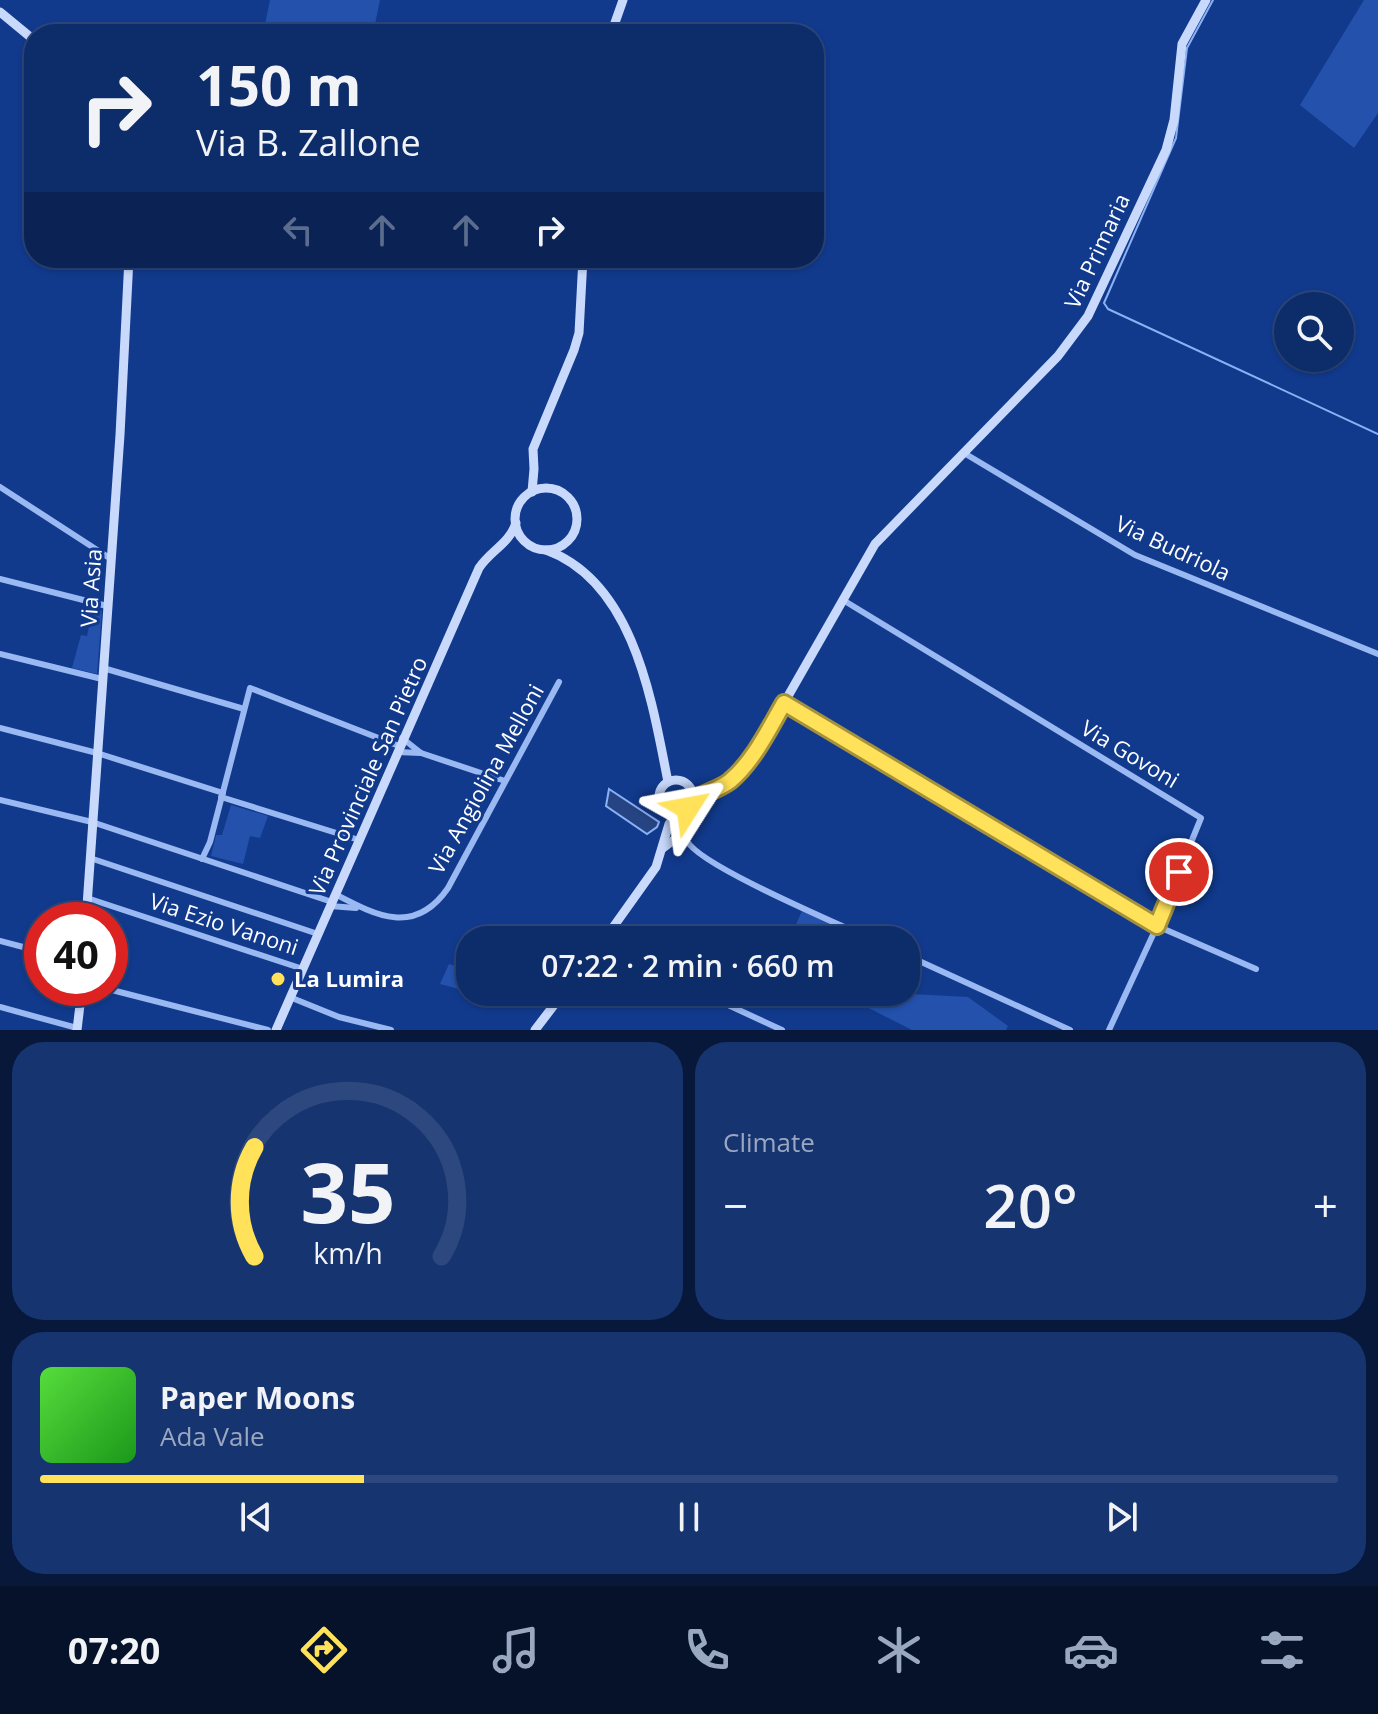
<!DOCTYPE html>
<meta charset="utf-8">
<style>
:root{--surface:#0d2c6a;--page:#163470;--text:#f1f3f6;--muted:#9aa7c1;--line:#2d487e;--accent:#ffe15a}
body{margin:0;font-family:"Open Sans",sans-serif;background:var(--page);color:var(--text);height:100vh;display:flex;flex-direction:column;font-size:30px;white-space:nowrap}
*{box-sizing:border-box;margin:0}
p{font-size:26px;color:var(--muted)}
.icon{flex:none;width:44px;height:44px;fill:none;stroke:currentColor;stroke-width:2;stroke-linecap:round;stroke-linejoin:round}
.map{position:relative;height:1030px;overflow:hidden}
.panel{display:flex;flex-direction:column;gap:12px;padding:12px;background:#07183a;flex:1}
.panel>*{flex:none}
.top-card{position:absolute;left:24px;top:24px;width:800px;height:244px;border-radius:32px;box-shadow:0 2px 6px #0004,0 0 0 2px var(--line);background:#0d2c6a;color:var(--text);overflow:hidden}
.buttons{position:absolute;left:1274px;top:292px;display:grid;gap:16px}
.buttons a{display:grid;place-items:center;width:80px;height:80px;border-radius:50%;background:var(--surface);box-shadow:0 2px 6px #0004,0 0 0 2px var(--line);font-size:40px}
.speed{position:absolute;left:24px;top:902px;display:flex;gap:16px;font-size:40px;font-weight:700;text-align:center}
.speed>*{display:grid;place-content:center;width:104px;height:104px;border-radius:50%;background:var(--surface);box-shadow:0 2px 6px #0004,0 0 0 2px var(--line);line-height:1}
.speed .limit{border:12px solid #d22;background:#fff;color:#111}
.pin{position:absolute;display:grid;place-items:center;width:68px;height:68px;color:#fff;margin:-34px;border:4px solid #fff;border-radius:50%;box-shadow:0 2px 8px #0007}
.me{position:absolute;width:88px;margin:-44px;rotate:56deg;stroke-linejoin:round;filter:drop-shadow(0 0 6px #0008)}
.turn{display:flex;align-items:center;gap:28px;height:168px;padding:0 40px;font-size:36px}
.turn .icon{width:104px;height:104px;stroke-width:2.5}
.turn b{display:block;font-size:56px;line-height:68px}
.lanes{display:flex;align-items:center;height:76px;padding:0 40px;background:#0003;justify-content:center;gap:40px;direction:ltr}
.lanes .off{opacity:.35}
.big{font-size:60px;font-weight:600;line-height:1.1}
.panel .tile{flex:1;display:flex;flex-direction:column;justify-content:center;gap:12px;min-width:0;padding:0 28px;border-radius:32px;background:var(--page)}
.panel .dial{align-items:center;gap:0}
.dial svg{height:208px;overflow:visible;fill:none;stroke:var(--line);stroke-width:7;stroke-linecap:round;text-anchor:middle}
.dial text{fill:var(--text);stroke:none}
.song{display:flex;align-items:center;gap:24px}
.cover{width:96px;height:96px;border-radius:12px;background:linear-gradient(135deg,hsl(110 70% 55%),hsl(120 70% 35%))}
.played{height:8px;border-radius:4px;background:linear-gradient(90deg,var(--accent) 25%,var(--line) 25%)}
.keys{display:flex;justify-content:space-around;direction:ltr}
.heat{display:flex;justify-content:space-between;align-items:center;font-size:44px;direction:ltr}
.panel .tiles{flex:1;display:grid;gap:12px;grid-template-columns:1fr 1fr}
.tile:last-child{grid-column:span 2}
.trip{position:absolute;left:456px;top:926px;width:464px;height:80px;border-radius:32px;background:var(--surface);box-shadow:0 2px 6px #0004,0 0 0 2px var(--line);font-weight:600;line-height:80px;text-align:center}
.tabs{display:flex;height:128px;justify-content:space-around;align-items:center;background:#05122a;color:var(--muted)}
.tabs .icon{width:56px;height:56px}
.tabs .active{color:var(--accent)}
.tabs b{font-size:36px;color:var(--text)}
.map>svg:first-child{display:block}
.green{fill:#2351ac}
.water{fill:#264483;stroke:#8bb1f5;stroke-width:2}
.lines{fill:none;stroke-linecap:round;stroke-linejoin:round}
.stream{stroke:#8bb1f5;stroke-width:2}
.street{stroke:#9ab8f2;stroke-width:6}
.secondary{stroke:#c8d9fc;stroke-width:9}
.route-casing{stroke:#a6923a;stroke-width:20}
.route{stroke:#ffe15a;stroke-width:14}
.poi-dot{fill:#ffe15a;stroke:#113a8d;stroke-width:3}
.labels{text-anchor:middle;stroke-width:6;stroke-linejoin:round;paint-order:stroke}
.street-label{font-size:22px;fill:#fff;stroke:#113a8d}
.poi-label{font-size:22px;font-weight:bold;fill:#fff;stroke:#113a8d;text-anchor:start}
</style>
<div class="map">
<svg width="1378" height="1030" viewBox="0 0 1378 1030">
<rect width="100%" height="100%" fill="#113a8d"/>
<g class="green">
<polygon points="270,0 380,0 373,34 263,34"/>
<polygon points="1364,0 1378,0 1378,113 1354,148 1300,105"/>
<polygon points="93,608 102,611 97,674 72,668 81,635 87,636"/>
<polygon points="231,805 268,816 260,838 250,836 243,864 211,856 216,835 222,835"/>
<polygon points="802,911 864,938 865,940 789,940"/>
<polygon points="449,964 470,970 470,992 507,992 504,1001 440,984"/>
<polygon points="906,991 911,994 968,997 1008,1026 1006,1030 912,1030 837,992"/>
</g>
<polygon class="water" points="609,789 659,822 657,827 647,834 606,806"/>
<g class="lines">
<polyline class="stream" points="1213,0 1187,48 1176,138 1104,303 1108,309 1378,434"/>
<g class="street">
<polyline points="964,453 1135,555 1378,654"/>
<polyline points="0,487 111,559"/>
<polyline points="0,579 107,606"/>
<polyline points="843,600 1201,818 1157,926 1109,1030"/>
<polyline points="0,654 102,679"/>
<polyline points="103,668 244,709"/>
<polyline points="784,703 1157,926 1256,969"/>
<polyline points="0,728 97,753 223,793"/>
<polyline points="397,752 421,753 402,738"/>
<polyline points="421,753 505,781"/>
<polyline points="221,797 359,840"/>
<polyline points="0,800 92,822 332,902"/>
<path d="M685 822C685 828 684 835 687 841 700 866 841 925 873 940"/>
<polyline points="90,858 318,934"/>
<polyline points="202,859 210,842 250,688 399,746"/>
<path d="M335 894C377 916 415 936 448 888L559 682"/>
<polyline points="87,898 303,969"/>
<polyline points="330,906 356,908"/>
<polyline points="0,941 42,952"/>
<polyline points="906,955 1070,1030"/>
<polyline points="104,988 268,1030"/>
<polyline points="700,992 782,1030"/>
<polyline points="292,998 339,1017 391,1030"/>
<polyline points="0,1007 77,1028"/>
</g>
<g class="secondary">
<polyline points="0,12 34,40"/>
<polyline points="611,34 623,0"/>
<circle cx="546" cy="519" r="31"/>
<polyline points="532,492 534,469 533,449 574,350 579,333 583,258"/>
<path d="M546 550C634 582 652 701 668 782"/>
<circle cx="676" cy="797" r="17"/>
<polyline points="692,800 732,780 764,738 875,544 1058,356 1088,316 1166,150 1174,120 1182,44 1206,0"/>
<polyline points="663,848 675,839 685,837"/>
<polyline points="86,920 120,435 129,258"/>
<polyline points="604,940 656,867 669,824 676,814"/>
<polyline points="77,1030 82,988"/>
<path d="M276 1030 479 568C491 550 509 544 516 523"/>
<polyline points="535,1030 564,992"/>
</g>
</g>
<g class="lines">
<g class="route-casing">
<path id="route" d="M688 808C697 793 716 792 730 781 753 762 769 729 784 703L1157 926 1179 872"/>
</g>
<use href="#route" class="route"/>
</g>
<circle class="poi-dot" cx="278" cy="979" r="8"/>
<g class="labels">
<g class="street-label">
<text transform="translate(1097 251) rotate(-65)" y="8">Via Primaria</text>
<text transform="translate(1173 548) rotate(25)" y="8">Via Budriola</text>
<text transform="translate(91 588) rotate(-86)" y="8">Via Asia</text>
<text transform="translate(1130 754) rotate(31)" y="8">Via Govoni</text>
<text transform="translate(368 776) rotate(-66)" y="8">Via Provinciale San Pietro</text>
<text transform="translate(486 779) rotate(-61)" y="8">Via Angiolina Melloni</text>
<text transform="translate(224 924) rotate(18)" y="8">Via Ezio Vanoni</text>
</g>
<g class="poi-label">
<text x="294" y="987">La Lumira</text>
</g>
</g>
</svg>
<div class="buttons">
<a><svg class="icon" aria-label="search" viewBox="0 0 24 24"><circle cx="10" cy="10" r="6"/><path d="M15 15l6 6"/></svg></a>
</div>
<div class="speed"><div class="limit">40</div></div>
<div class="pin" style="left:1179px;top:872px;background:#d93025"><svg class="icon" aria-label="arrive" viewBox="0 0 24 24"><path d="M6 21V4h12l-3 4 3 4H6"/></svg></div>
<svg class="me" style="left:688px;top:808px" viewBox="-20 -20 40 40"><path d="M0-17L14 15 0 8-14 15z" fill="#ffe15a" stroke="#fff" stroke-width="4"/></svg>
<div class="trip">07:22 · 2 min · 660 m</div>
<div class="top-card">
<div class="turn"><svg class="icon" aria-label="right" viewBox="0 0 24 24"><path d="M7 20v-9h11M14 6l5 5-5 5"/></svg><div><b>150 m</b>Via B. Zallone</div></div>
<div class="lanes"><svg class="icon off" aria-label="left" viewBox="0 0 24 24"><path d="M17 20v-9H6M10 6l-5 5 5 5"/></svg><svg class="icon off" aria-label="ahead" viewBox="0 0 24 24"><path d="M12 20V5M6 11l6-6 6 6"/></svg><svg class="icon off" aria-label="ahead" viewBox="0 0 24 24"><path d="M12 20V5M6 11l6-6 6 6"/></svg><svg class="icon" aria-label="right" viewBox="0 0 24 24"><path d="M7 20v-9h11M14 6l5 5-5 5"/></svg></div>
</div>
</div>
<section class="panel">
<div class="tiles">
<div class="tile dial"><svg viewBox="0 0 100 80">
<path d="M14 69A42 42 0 1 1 86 69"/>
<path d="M14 69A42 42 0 0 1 14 27" stroke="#ffe15a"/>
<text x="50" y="56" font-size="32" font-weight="700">35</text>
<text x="50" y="72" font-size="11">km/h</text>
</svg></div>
<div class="tile"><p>Climate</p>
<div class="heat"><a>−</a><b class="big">20°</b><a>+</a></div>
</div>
<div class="tile">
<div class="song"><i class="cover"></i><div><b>Paper Moons</b><p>Ada Vale</p></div></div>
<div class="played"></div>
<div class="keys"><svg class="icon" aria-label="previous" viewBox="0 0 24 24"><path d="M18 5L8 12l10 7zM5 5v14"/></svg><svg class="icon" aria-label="pause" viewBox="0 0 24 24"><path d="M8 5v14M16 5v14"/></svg><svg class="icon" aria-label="next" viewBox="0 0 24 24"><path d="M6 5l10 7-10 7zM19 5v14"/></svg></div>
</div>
</div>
</section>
<nav class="tabs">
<b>07:20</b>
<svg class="icon active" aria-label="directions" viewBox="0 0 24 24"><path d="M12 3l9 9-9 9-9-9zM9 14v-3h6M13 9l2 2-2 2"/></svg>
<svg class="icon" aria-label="music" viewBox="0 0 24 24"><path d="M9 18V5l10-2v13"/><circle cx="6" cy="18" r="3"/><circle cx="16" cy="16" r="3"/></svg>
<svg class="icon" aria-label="phone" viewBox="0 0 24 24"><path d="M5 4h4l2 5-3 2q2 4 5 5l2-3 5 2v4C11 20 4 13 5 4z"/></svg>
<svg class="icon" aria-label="climate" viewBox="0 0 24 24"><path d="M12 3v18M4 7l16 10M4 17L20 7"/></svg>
<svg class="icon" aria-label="car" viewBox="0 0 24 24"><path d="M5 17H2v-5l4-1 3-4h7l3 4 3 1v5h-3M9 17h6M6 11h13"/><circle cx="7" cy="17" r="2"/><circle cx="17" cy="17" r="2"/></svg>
<svg class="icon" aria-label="filters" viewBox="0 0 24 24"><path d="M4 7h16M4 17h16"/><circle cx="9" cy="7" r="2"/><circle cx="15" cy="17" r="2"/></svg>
</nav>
